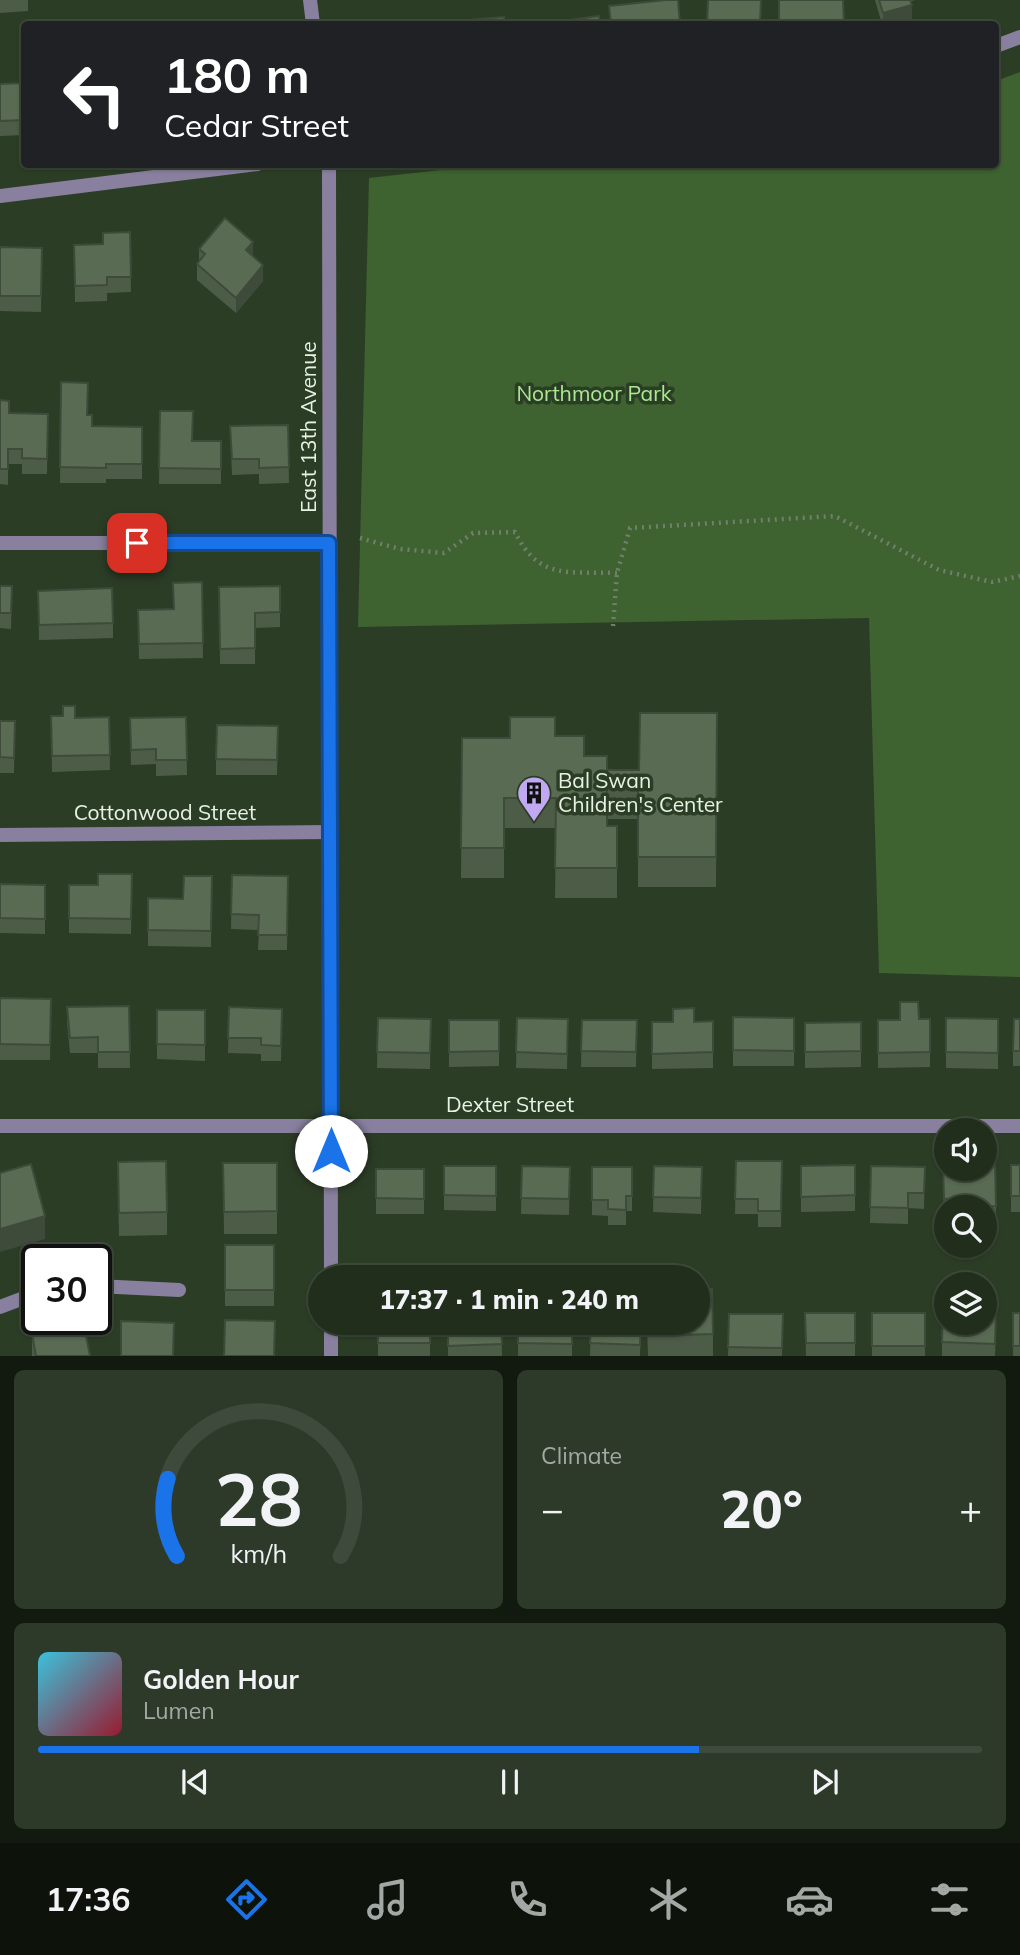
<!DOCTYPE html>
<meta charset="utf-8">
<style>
:root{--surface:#212e1c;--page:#2d3a29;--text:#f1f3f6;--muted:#a2a8a3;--line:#3e4a3b;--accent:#1a73e8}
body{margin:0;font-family:Mulish,sans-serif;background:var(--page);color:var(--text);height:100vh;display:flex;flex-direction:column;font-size:26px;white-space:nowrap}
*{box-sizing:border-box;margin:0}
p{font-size:23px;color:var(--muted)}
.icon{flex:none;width:38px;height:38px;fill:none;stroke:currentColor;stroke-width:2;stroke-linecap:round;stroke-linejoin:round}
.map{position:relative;height:1356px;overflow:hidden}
.details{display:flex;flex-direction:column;gap:14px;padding:14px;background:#12190f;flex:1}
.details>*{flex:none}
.hud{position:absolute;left:21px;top:21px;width:978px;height:147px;border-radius:7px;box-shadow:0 2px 5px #0004,0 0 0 2px var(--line);background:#202124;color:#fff;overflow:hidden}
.controls{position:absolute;left:934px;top:1118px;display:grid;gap:14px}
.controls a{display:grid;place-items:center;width:63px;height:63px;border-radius:50%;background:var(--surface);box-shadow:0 2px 5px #0004,0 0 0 2px var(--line);font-size:35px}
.speed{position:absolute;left:21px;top:1244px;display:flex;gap:14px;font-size:35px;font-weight:700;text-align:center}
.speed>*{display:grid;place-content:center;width:91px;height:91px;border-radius:50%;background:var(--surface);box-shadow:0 2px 5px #0004,0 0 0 2px var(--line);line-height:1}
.speed .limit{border:4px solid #111;border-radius:10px;background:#fff;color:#111}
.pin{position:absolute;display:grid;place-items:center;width:60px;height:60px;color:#fff;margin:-30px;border-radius:14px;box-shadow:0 4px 10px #0006}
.me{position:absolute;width:77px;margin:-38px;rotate:0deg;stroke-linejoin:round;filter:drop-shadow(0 0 5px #0008)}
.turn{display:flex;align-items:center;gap:24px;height:147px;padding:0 28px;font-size:32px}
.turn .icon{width:91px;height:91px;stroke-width:2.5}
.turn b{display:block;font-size:49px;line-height:60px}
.big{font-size:52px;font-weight:800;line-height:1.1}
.details .widget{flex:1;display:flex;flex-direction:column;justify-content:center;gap:10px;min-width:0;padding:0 24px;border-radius:10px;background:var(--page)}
.details .dial{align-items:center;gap:0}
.dial svg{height:182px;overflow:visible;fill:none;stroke:var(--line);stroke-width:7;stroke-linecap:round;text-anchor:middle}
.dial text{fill:var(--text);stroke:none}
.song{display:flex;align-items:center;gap:21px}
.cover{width:84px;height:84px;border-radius:10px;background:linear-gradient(135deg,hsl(190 70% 55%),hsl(350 70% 35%))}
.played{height:7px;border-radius:4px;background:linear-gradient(90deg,var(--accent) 70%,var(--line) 70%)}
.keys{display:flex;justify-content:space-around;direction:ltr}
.heat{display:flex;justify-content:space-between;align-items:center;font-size:38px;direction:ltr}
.details .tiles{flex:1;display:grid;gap:14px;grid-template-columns:1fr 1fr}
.widget:last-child{grid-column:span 2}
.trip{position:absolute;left:308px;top:1265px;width:402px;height:70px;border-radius:35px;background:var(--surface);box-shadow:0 2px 5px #0004,0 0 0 2px var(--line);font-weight:800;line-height:70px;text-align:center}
.menu{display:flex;height:112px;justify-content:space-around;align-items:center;background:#0d120b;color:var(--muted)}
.menu .icon{width:49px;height:49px}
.menu .selected{color:var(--accent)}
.menu b{font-size:32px;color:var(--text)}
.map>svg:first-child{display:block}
.green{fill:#3e6230}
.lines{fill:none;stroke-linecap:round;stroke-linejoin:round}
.path{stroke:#71806c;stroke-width:4.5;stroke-dasharray:2 5;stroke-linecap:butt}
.minor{stroke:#89809f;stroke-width:14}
.wall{fill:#4d5c47}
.shaded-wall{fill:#3e4b3a}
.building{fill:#596b53;stroke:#3e4b3a;stroke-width:2}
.route-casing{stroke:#114b97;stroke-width:18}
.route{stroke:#1a73e8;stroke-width:12}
.labels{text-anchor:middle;stroke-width:7;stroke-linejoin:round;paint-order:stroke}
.park-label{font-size:21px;fill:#a9e990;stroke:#2c3d26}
.street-label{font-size:21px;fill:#e7f2e4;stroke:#2c3d26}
.poi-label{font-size:21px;fill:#e7f2e4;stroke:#2c3d26;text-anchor:start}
</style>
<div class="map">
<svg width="1020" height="1357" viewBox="0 0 1020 1357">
<rect width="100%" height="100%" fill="#2c3d26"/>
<polygon class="green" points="1020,72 1020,977 879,973 869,618 358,627 369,178 495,164 996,164 996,81"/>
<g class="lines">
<g class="path">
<path d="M360 538 400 549 444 553 473 533 515 532C539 581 569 571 617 573"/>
<polyline points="613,626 617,573 630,528 835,516 939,570 992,582 1020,576"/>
</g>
<g class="minor">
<polyline points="310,0 313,24"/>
<polyline points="996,46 1020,37"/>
<polyline points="329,164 331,1278"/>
<polyline points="0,196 258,164"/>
<polyline points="0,543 329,543"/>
<polyline points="0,835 330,832"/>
<polyline points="0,1126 1020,1126"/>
<polyline points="96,1286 179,1290"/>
<polyline points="0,1307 37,1293"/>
<polyline points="331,1323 331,1357"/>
</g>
</g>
<g class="wall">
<polygon points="0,0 28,0 28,11 0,13"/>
<polygon points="843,0 844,24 779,24"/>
<polygon points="875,0 916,0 911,1 912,20 898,24 882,24"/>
<polygon points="24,83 24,135 0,136 0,84"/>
<polygon points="130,232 131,292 107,293 107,301 75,302 74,245 103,244"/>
<polygon points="0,247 42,248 41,312 0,311"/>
<polygon points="199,249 263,281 236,313 197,280 197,264 199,261"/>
<polygon points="61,382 88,415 92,426 142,427 142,479 106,479 106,483 60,483"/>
<polygon points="0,400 9,413 48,414 47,474 22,474 22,464 8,464 8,485 0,484"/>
<polygon points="160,411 193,441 221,441 221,484 159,484"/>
<polygon points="288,425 289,483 259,484 259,474 232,475 230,426"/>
<polygon points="202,582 203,658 139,659 138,610 174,609"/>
<polygon points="0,586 12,586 11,629 0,628"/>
<polygon points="280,586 280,627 255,628 255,664 220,664 219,587"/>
<polygon points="38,591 113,623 113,638 39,640"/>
<polygon points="717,713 716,887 638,887 638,819 607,819 607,826 617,826 617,898 555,898 556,828 504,828 504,878 461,878 462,738 510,738 555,736 607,770 639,770"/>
<polygon points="51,716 75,718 109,717 110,770 52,772"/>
<polygon points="186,717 187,775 156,776 156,764 131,765 130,718"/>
<polygon points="0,721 15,721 14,773 0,773"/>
<polygon points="278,726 277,775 216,775 216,759"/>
<polygon points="132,874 131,934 69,933 69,885 98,885"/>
<polygon points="232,875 288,876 287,950 258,950 259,930 231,929"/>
<polygon points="212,876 211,947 148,946 148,898 183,899"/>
<polygon points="0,884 45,885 45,934 0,933"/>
<polygon points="0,998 51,999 50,1060 0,1060"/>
<polygon points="129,1006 130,1068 98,1068 98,1053 70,1053 67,1022 67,1007"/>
<polygon points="229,1007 282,1009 281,1061 261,1061 261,1054 228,1053"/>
<polygon points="205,1010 205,1061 157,1059 157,1044"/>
<polygon points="733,1017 794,1018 794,1066 733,1066"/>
<polygon points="378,1018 431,1019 430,1069 377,1068"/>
<polygon points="517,1018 568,1019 567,1069 516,1068"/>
<polygon points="946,1018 998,1019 998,1069 946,1068"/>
<polygon points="930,1019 930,1067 878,1068 878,1020"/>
<polygon points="1020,1019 1020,1066 1013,1066 1013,1051"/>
<polygon points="449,1020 499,1020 499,1066 449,1067"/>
<polygon points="582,1020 637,1020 636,1067 581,1067"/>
<polygon points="713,1021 713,1068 652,1069 652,1022"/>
<polygon points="861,1022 861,1067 805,1068 805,1023"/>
<polygon points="736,1161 782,1161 781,1227 758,1227 758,1214 735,1214"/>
<polygon points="223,1163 277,1163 277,1234 224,1234"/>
<polygon points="855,1165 855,1211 801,1212 801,1166"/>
<rect x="1011" y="1165" width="9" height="47"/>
<polygon points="444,1166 496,1166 496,1211 444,1210"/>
<polygon points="522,1166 570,1167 569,1215 521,1214"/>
<polygon points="654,1166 702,1167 701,1214 653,1212"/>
<polygon points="871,1166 925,1167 924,1209 908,1208 908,1224 870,1223"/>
<polygon points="592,1167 632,1167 632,1211 626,1211 626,1225 608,1225 608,1216 592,1215"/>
<rect x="376" y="1169" width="48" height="45"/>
<polygon points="943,1179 996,1206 996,1221 985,1222 985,1208 947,1208 947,1215 944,1215"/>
<polygon points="118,1185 167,1212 167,1235 119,1236"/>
<rect x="225" y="1245" width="49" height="61"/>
<polygon points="805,1313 855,1313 855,1356 806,1356"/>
<rect x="872" y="1313" width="53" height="43"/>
<rect x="1013" y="1313" width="7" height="43"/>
<polygon points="729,1314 783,1314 782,1356 728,1356"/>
<rect x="378" y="1323" width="52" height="33"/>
<polygon points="448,1323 501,1323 502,1356 448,1356"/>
<rect x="518" y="1323" width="54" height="33"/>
<polygon points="591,1323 641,1323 640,1356 590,1356"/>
<polygon points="647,1323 713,1334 713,1356 648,1356"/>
<polygon points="996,1325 995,1356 942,1356 942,1342"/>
<polygon points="32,1334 90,1356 32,1356"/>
</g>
<g class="shaded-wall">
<polygon points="912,5 912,20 898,24 883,24 883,13"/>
<polygon points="253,242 253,257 246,250"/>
<polygon points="263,265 263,281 236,313 236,298"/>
<polygon points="45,1216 45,1239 0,1252 0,1229"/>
</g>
<g class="building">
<polygon points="666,0 678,0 680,24 611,24 609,6"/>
<polygon points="708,0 761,0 760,24 707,24"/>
<polygon points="779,0 843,0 844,23 779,24"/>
<polygon points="879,0 910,0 912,5 883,13"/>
<polygon points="599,16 600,24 542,24"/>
<polygon points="504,17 505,24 446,24 446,22"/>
<polygon points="24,83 24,120 0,121 0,84"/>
<polygon points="225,218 253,242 246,250 263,265 236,298 197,264 205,254 199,249"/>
<polygon points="130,232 131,277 107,277 107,285 75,286 74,245 103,244 103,233"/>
<polygon points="0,247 42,248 41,296 0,296"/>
<polygon points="61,382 88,383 87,415 92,415 92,426 142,427 142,464 106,464 106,468 60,467"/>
<polygon points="0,400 9,401 9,413 48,414 47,459 22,458 22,449 8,449 8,469 0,469"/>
<polygon points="160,411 193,411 192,441 221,441 221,469 159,468"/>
<polygon points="288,425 289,467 259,468 259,459 232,459 230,426"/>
<polygon points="202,582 203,643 139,644 138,610 174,609 173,583"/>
<polygon points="0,586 12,586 11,613 0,613"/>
<polygon points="280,586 280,612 255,613 255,648 220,649 219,587"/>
<polygon points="112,588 113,623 39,625 38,591"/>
<polygon points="63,706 75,706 75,718 109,717 110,755 52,756 51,716 63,716"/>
<polygon points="640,713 717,713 716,857 638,857 638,790 607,789 607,826 617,826 617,868 555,868 556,798 504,798 504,848 461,848 462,738 510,738 510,717 555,717 555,736 584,736 584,756 607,756 607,770 639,770"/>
<polygon points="186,717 187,760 156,760 156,749 131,750 130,718"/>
<polygon points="0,721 15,721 14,758 0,757"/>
<polygon points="217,725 278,726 277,760 216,759"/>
<polygon points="98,874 132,874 131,919 69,918 69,885 98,885"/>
<polygon points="232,875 288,876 287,935 258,935 259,915 231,914"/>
<polygon points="184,876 212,876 211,931 148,930 148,898 183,899"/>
<polygon points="0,884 45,885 45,919 0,918"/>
<polygon points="0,998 51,999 50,1045 0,1044"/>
<polygon points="900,1002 918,1002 919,1019 930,1019 930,1052 878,1053 878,1020 900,1020"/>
<polygon points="129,1006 130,1052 98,1052 98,1037 70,1038 67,1007"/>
<polygon points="229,1007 282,1009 281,1046 261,1045 261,1038 228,1038"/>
<polygon points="694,1008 694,1022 713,1021 713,1052 652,1054 652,1022 673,1022 673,1009"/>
<polygon points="157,1010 205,1010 205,1045 157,1044"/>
<polygon points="733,1017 794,1018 794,1051 733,1050"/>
<polygon points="378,1018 431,1019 430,1053 377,1052"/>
<polygon points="517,1018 568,1019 567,1054 516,1052"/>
<polygon points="946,1018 998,1019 998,1053 946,1052"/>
<polygon points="1014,1019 1020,1019 1020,1051 1013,1051"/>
<polygon points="449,1020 499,1020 499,1051 449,1052"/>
<polygon points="582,1020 637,1020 636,1052 581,1051"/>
<polygon points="861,1022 861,1051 805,1052 805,1023"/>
<polygon points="166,1161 167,1212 119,1213 118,1162"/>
<polygon points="736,1161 782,1161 781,1211 758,1211 758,1199 735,1199"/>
<polygon points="985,1162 995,1162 996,1206 971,1207 970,1198 944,1199 943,1164 947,1163 947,1169 985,1169"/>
<polygon points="223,1163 277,1163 277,1211 224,1212"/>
<polygon points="31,1164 45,1216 0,1229 0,1173"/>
<polygon points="855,1165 855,1195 801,1197 801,1166"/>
<rect x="1011" y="1165" width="9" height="31"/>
<polygon points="444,1166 496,1166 496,1196 444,1195"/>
<polygon points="522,1166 570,1167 569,1199 521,1198"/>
<polygon points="654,1166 702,1167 701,1198 653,1197"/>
<polygon points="871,1166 925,1167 924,1193 908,1193 908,1208 870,1207"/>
<polygon points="592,1167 632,1167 632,1196 626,1196 626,1210 608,1209 608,1200 592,1200"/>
<polygon points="376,1169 424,1169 424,1199 376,1198"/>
<rect x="225" y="1245" width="49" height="45"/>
<polygon points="712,1289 713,1334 648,1336 647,1323 698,1323 698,1290"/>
<polygon points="943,1308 947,1308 947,1323 985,1323 985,1309 996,1310 995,1344 942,1342"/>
<polygon points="805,1313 855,1313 855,1343 806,1343"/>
<rect x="872" y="1313" width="53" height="33"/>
<rect x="1013" y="1313" width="7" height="33"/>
<polygon points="729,1314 783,1314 782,1348 728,1347"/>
<polygon points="225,1320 275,1321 274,1356 224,1356"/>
<polygon points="121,1321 174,1323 173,1356 121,1356"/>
<rect x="378" y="1323" width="52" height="20"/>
<polygon points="448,1323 501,1323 502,1344 448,1346"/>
<polygon points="518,1323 572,1323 572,1344 518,1343"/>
<polygon points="591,1323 641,1323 640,1345 590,1343"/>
<polygon points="84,1325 90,1356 36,1356 32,1334"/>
</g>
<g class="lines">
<g class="route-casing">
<polyline id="route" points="137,543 329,543 331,1151"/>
</g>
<use href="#route" class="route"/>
</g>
<defs>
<g id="building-pin" transform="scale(1.75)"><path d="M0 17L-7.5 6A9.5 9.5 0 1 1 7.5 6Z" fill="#c0a8f3" stroke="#2c3d26"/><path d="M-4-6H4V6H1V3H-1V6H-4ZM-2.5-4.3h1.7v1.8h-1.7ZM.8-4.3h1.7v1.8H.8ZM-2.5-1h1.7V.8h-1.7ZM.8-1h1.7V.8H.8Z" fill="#111"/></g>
</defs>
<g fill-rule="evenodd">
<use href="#building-pin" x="534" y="793"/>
</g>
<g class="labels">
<g class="park-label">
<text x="594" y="401">Northmoor Park</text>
</g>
<g class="street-label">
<text transform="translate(309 427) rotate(-90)" y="7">East 13th Avenue</text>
<text x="165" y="820">Cottonwood Street</text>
<text x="510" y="1112">Dexter Street</text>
</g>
<g class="poi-label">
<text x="558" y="788">Bal Swan<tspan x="558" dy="24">Children's Center</tspan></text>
</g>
</g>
</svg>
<div class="controls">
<a><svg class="icon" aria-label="sound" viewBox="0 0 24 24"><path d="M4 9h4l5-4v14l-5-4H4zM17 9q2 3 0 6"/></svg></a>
<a><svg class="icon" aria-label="search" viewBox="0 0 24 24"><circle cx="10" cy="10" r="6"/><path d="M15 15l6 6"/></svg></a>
<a><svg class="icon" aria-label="layers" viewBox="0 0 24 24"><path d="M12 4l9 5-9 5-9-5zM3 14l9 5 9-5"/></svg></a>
</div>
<div class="speed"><div class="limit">30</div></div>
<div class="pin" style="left:137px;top:543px;background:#d93025"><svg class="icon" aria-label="arrive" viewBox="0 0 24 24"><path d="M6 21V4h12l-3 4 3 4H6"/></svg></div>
<svg class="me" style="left:331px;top:1151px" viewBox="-20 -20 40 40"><circle r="19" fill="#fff"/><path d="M0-13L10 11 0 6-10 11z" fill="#1a73e8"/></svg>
<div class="trip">17:37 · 1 min · 240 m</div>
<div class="hud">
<div class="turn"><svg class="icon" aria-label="left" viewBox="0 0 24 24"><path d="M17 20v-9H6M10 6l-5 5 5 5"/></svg><div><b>180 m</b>Cedar Street</div></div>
</div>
</div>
<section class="details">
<div class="tiles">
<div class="widget dial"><svg viewBox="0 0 100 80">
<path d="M14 69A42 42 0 1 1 86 69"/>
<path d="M14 69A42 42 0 0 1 10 35" stroke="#1a73e8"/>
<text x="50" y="56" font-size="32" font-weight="700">28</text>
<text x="50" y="72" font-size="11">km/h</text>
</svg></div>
<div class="widget"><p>Climate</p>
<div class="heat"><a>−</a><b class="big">20°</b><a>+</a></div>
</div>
<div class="widget">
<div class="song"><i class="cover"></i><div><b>Golden Hour</b><p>Lumen</p></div></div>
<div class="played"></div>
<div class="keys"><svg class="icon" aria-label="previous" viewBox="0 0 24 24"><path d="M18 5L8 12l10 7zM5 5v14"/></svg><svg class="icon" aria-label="pause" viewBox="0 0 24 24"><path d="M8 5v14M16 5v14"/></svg><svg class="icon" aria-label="next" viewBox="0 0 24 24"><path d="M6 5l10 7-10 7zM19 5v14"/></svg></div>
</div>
</div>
</section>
<nav class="menu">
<b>17:36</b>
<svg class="icon selected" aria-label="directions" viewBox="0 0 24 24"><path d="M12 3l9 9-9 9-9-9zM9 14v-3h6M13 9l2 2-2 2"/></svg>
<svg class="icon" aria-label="music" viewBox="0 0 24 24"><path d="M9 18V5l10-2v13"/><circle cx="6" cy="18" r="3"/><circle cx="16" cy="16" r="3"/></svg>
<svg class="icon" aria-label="phone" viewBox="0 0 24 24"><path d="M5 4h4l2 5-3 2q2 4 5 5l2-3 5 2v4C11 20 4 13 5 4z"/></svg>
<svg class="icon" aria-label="climate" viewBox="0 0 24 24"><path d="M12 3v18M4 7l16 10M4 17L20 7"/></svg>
<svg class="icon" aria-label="car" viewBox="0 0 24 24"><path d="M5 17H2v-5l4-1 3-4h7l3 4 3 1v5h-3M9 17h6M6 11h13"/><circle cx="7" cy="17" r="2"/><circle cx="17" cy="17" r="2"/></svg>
<svg class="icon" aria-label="filters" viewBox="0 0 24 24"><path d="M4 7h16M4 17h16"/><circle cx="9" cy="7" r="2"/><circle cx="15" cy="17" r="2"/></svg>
</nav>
